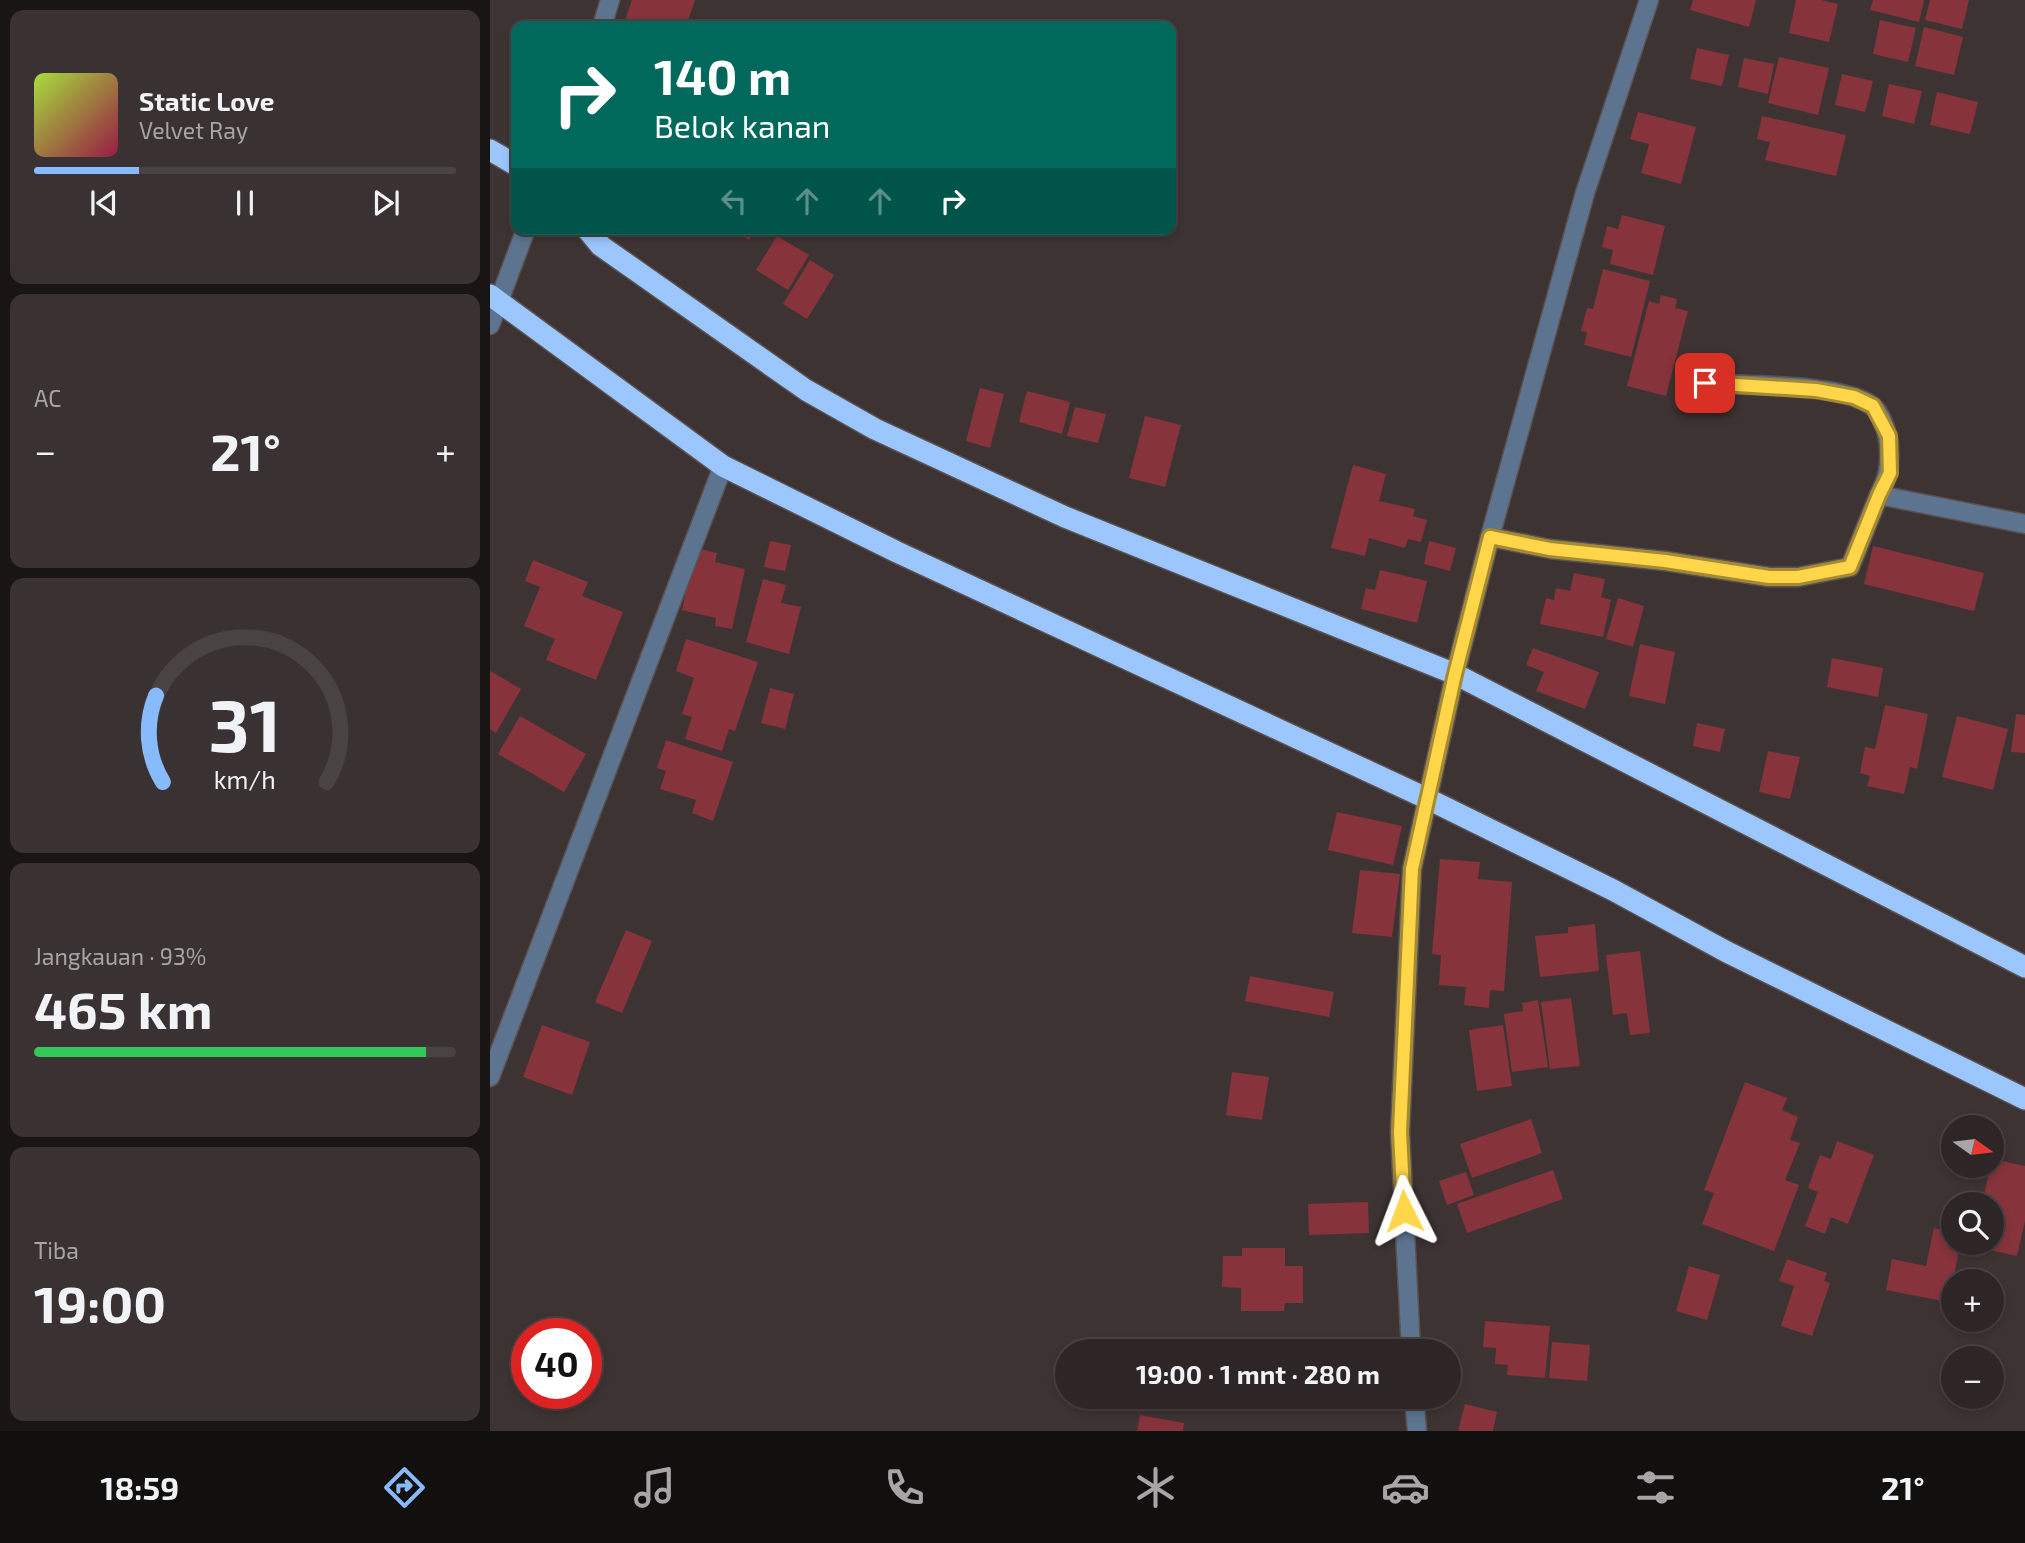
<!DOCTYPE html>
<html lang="id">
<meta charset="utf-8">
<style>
:root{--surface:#2e2626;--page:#3a3232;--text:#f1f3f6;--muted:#a7a5a7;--line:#494343;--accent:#87bbfc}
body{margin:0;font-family:"Exo 2",sans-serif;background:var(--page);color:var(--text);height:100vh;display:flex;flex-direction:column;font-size:26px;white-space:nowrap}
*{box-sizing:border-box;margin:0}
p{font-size:23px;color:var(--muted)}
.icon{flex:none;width:38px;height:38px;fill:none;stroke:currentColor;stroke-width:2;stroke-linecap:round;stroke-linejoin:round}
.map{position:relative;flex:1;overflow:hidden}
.side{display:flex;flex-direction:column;gap:10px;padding:10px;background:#191515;width:490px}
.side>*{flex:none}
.hud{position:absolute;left:21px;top:21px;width:665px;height:214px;border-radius:14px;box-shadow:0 4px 10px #0003,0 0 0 2px var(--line);background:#00695c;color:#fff;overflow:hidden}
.needle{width:46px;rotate:104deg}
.controls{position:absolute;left:1451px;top:1115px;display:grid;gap:14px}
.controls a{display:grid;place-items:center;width:63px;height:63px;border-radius:50%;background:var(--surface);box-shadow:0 4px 10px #0003,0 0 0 2px var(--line);font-size:35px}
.speed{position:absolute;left:21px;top:1318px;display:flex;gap:14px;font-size:35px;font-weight:700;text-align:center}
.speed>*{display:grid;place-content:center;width:91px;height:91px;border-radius:50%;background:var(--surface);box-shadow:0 4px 10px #0003,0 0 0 2px var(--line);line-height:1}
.speed .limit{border:10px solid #d22;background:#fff;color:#111}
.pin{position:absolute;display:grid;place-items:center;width:60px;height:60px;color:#fff;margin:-30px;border-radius:14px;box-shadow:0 4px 10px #0006}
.me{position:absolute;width:77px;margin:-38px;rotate:357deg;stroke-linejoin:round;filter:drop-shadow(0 0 5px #0008)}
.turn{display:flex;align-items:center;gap:24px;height:147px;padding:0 28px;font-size:32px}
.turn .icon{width:91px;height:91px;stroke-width:2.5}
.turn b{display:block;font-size:49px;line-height:60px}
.lanes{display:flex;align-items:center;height:66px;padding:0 28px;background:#0003;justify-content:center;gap:35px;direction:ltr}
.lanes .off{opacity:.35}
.big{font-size:52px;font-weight:700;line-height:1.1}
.side .tile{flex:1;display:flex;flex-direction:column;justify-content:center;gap:10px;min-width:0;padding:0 24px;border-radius:14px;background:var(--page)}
.side .dial{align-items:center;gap:0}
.dial svg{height:182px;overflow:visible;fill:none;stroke:var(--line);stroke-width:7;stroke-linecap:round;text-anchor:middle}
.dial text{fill:var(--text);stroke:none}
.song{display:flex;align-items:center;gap:21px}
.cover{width:84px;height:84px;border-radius:10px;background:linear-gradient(135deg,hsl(80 70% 55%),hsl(340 70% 35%))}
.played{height:7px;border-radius:4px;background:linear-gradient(90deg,var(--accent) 25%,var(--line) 25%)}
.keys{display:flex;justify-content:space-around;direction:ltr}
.heat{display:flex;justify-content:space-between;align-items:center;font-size:38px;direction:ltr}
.charge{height:10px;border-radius:5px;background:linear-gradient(90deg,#34c759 93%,var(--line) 0)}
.trip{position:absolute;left:565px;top:1339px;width:406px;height:70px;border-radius:35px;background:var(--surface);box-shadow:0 4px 10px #0003,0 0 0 2px var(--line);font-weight:700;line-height:70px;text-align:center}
.menu{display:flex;height:112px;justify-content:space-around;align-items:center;background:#120f0f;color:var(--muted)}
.menu .icon{width:49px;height:49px}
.menu .active{color:var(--accent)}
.menu b{font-size:32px;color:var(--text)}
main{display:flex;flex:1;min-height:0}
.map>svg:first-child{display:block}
.building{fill:#86333b}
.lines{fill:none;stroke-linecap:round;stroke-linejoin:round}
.minor-casing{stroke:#5b5151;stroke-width:21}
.highway-casing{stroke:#5b5151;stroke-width:24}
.minor{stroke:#5d7490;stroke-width:18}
.highway{stroke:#9bc7fe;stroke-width:21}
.route-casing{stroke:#a68a30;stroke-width:18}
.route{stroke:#ffd54a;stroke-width:12}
</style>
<main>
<section class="side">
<div class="tile">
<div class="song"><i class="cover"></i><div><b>Static Love</b><p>Velvet Ray</p></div></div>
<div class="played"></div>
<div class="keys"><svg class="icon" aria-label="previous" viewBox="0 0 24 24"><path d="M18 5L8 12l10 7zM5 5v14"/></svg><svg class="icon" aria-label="pause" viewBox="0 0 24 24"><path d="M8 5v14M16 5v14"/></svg><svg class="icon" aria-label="next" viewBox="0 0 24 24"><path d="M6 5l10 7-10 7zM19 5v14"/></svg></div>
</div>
<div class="tile"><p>AC</p>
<div class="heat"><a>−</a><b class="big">21°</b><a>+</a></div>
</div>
<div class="tile dial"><svg viewBox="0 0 100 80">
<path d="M14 69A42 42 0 1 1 86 69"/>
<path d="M14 69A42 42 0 0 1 11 31" stroke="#87bbfc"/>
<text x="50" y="56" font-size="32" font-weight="700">31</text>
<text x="50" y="72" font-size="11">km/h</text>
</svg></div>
<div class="tile"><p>Jangkauan · 93%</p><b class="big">465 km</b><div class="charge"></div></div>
<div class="tile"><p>Tiba</p><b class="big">19:00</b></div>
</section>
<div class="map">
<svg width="1535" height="1431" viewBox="0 0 1535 1431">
<rect width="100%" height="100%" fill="#3e3333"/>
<g class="building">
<polygon points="142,0 205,0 196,26 133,26"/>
<polygon points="1203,0 1266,0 1259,27 1200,10"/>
<polygon points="1306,0 1331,0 1348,4 1339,42 1299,33"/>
<polygon points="1383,0 1434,0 1429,22 1380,10"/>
<polygon points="1440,0 1479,0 1472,29 1435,20"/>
<polygon points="1390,20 1426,28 1418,62 1383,54"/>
<polygon points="1434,27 1473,37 1464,75 1425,66"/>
<polygon points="1207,48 1239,55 1232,86 1200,79"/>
<polygon points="1289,57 1339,68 1328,115 1278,103"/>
<polygon points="1254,58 1284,64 1278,94 1248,87"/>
<polygon points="1352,74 1383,81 1375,112 1345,105"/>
<polygon points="1399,84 1432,91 1424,124 1392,116"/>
<polygon points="1447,92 1488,102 1480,134 1440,125"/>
<polygon points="1148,112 1206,127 1191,184 1151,173 1159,144 1140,139"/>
<polygon points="1272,116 1356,135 1346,176 1275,160 1280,142 1267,139"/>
<polygon points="1132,215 1175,226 1163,275 1120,264 1123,250 1112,247 1117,226 1128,229"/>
<polygon points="241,229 266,229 259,240"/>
<polygon points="287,236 319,255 298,290 266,270"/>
<polygon points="320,260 344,275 317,319 293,304"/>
<polygon points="1113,269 1160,281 1141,357 1094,345 1097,332 1091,331 1097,308 1103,309"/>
<polygon points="1171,295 1187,299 1185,308 1198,311 1176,396 1137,386 1159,301 1169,304"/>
<polygon points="490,388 514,394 500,448 476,441"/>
<polygon points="537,391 580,402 572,434 529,422"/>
<polygon points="585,407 616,414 608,443 577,436"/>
<polygon points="655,416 691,425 675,487 639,478"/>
<polygon points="863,465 896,474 889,501 925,509 923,516 937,520 931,542 918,539 915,548 879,538 875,556 841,548"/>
<polygon points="280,541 301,545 295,571 274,567"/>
<polygon points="939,541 966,548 960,571 934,564"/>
<polygon points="1383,546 1494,573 1484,611 1374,584"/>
<polygon points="202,547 227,553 225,562 255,569 242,629 225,626 226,618 192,610 202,564"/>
<polygon points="43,560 98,582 92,596 133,612 106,680 56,660 65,639 34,626 50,587 35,581"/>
<polygon points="890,570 937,581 927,623 871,609 876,588 885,590"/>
<polygon points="1084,573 1115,579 1111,597 1121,600 1113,637 1050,624 1056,598 1064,600 1066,588 1080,591"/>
<polygon points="273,579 296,585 291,603 311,607 299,654 256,642"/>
<polygon points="1128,598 1154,606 1143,647 1116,639"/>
<polygon points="196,639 268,662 245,731 239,729 232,751 195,739 202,717 192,714 204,678 186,671"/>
<polygon points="1150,644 1185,652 1175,704 1139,696"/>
<polygon points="1043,648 1109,672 1095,709 1046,691 1054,672 1036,665"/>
<polygon points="1342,658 1393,668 1388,697 1337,687"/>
<polygon points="0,671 31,689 6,733 0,729"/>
<polygon points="280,688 304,694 295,729 271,723"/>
<polygon points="1395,705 1438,714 1427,769 1420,767 1414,794 1377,786 1380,776 1370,773 1375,747 1385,749"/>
<polygon points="1526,714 1535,715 1535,753 1521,752"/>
<polygon points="30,716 96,754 74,792 8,754"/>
<polygon points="1467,716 1518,729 1503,790 1452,777"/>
<polygon points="1207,723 1235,729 1230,752 1203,746"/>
<polygon points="176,740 243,762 223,821 202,813 206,800 170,789 176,771 167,768"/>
<polygon points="1278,751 1310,757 1300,799 1269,792"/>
<polygon points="847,812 912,826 903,865 838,850"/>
<polygon points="950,859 990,862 988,879 1022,882 1014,991 1000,990 999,1008 974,1005 976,987 949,985 951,955 942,954"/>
<polygon points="870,870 910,874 902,937 862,933"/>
<polygon points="1105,924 1109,971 1050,977 1045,936 1078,933 1078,927"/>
<polygon points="136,930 162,941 132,1013 105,1002"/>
<polygon points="1150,951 1160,1033 1140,1035 1137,1013 1123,1015 1116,955"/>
<polygon points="760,976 844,992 839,1017 755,1001"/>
<polygon points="1081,998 1090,1066 1060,1069 1051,1002"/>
<polygon points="1048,1000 1058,1067 1022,1072 1014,1014 1033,1011 1032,1003"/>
<polygon points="52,1025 100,1042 82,1095 33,1077"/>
<polygon points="1013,1025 1022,1086 987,1091 979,1030"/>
<polygon points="742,1072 779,1077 772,1120 736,1115"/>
<polygon points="1255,1082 1297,1098 1292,1110 1308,1117 1300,1140 1310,1143 1295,1180 1309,1185 1284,1251 1212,1224 1224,1193 1214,1190"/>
<polygon points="1041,1119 1052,1153 982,1178 970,1144"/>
<polygon points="1347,1141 1384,1155 1358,1224 1341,1217 1335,1234 1315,1226 1328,1192 1318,1188 1330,1155 1341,1159"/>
<polygon points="1502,1159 1535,1166 1535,1221 1527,1256 1482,1246 1483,1242 1502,1242 1502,1204 1492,1204"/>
<polygon points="1063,1170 1073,1199 977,1233 967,1204"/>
<polygon points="976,1172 984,1195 957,1205 949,1181"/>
<polygon points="878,1202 879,1233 819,1235 818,1204"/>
<polygon points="1444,1228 1463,1232 1463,1242 1471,1242 1458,1302 1396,1290 1402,1259 1436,1266"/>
<polygon points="752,1248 795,1248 795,1266 813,1266 813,1303 795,1303 794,1311 751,1311 751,1288 732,1287 733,1256 752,1256"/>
<polygon points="1297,1259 1337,1273 1334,1281 1340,1283 1322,1336 1291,1326 1304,1286 1289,1281"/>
<polygon points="1199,1266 1230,1275 1217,1320 1186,1311"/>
<polygon points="995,1321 1060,1326 1055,1378 1017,1375 1018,1365 1005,1364 1006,1348 993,1347"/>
<polygon points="1062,1342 1100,1345 1097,1381 1059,1378"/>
<polygon points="975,1404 1007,1412 1003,1431 968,1431"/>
<polygon points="650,1415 694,1423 693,1431 647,1431"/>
</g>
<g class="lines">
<g class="minor-casing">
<g id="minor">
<polyline points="112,26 120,0"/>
<polyline points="0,325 36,229"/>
<path d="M1215 383C1254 386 1350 383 1381 405 1392 413 1399 436 1399 449 1400 468 1398 477 1389 495"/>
<polyline points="1000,537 1060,549 1175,561 1279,577 1308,577 1360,567 1389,495 1535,524"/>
<polyline points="0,1077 233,466"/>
<polyline points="921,1351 910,1132 922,869 965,674 1000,537 1095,193 1159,0"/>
<polyline points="924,1396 927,1431"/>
</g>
</g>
<g class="highway-casing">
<g id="highway">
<polyline points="0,150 26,165"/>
<polyline points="97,229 111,246 316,390 385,429 575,517 965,674 1535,967"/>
<polyline points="0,295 233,466 407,552 938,799 1123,890 1237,952 1535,1099"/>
</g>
</g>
<use href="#minor" class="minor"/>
<use href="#highway" class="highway"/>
</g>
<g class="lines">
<g class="route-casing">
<polyline id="route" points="914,1211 910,1132 922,869 965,674 1000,537 1060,549 1175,561 1279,577 1308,577 1360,567 1389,495 1400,473 1399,436 1383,406 1364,397 1326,390 1215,383"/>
</g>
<use href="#route" class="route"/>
</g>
</svg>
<div class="controls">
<a><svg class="needle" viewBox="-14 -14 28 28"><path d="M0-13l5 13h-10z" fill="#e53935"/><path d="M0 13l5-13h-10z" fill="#a7a5a7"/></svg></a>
<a><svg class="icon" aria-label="search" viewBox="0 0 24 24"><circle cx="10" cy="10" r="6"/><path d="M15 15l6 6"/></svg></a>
<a>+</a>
<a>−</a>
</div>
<div class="speed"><div class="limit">40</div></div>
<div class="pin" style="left:1215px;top:383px;background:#d93025"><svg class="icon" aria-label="arrive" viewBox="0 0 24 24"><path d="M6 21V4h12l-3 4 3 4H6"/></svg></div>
<svg class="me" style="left:914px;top:1211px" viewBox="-20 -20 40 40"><path d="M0-17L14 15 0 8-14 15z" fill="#ffd54a" stroke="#fff" stroke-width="4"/></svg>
<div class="trip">19:00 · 1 mnt · 280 m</div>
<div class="hud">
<div class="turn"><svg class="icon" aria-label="right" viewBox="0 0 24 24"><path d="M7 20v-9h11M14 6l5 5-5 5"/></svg><div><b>140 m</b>Belok kanan</div></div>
<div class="lanes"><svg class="icon off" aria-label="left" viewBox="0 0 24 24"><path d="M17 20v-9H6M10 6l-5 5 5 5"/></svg><svg class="icon off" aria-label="ahead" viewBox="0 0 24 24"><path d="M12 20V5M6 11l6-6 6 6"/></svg><svg class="icon off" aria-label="ahead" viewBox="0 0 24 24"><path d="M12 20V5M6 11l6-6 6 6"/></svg><svg class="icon" aria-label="right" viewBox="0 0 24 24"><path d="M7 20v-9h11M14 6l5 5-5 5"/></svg></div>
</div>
</div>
</main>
<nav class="menu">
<b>18:59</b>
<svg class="icon active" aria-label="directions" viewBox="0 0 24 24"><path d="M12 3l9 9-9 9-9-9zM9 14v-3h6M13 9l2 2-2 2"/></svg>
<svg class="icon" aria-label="music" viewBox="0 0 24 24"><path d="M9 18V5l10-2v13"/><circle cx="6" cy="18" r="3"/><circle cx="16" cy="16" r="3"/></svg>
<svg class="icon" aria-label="phone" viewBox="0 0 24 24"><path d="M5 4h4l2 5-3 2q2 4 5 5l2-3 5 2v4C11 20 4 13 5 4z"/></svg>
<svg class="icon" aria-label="climate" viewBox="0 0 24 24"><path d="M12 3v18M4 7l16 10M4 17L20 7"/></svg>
<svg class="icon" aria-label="car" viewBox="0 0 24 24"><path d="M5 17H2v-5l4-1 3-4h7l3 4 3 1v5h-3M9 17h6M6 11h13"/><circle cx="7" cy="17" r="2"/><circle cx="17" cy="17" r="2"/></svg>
<svg class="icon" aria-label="filters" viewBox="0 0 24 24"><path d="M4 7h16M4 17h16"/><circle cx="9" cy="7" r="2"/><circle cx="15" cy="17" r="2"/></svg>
<b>21°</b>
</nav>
